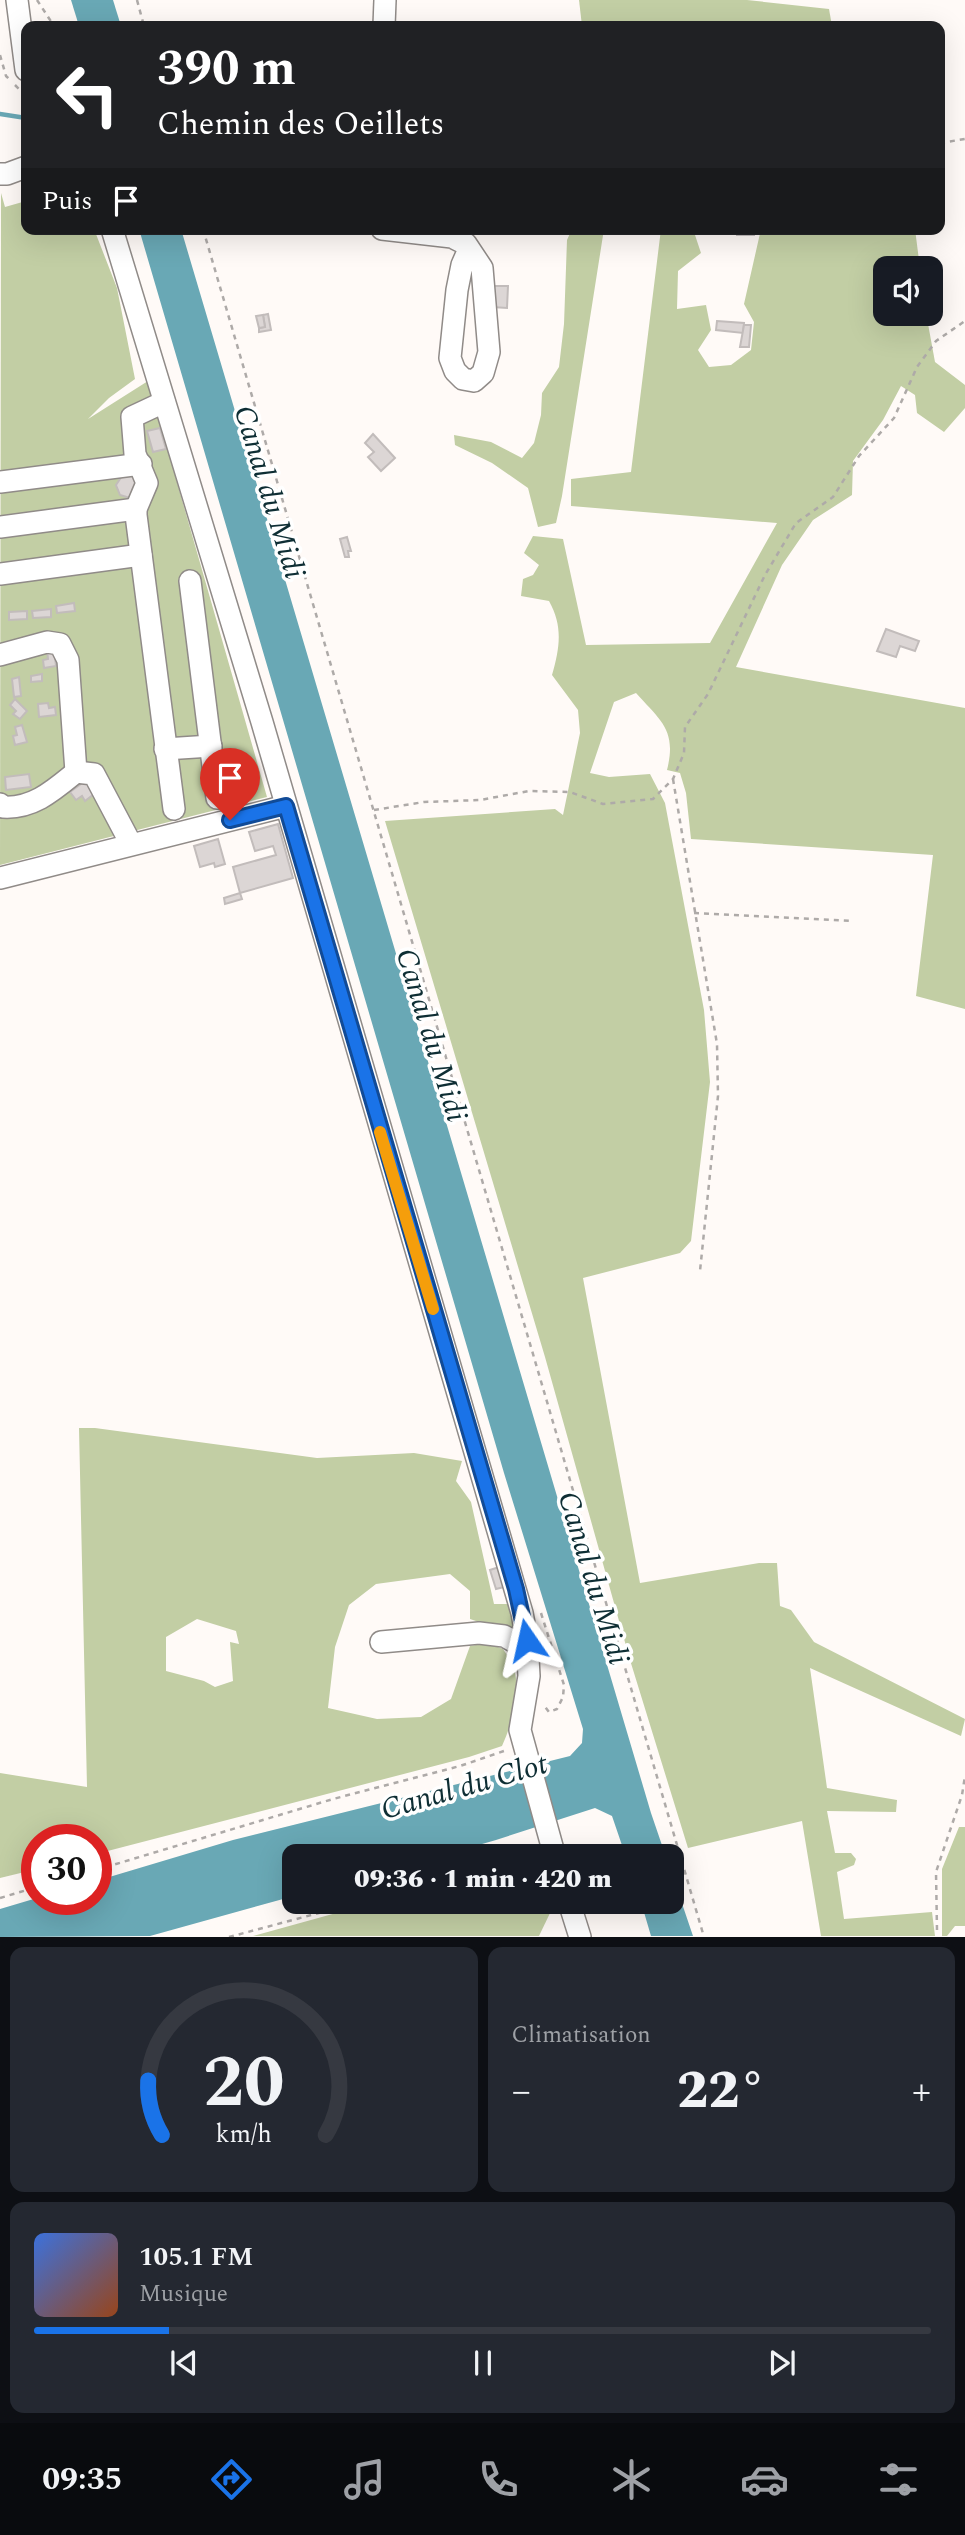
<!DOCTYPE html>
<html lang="fr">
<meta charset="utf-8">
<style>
:root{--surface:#171b24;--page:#242831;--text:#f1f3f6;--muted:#9ea1a6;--line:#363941;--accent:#1a73e8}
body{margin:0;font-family:Spectral,serif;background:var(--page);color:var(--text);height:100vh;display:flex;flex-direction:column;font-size:26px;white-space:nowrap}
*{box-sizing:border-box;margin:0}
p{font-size:23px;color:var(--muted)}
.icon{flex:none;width:38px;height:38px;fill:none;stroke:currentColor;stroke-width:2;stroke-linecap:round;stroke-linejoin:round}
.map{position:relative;height:1937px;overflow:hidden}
.drawer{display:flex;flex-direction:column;gap:10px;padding:10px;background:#0d0f14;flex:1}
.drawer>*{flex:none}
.guide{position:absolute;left:21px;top:21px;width:924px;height:214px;border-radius:14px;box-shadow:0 7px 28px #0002;background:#202124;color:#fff;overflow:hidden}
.fabs{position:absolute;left:873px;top:256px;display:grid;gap:14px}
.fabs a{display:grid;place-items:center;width:70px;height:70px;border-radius:14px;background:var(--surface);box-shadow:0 7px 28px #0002;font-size:35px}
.speed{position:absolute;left:21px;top:1824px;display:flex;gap:14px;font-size:35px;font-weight:700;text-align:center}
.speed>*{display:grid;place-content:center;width:91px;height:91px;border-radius:50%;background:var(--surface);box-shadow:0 7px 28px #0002;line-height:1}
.speed .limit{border:10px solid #d22;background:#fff;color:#111}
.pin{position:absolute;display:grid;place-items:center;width:60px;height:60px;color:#fff;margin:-72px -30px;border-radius:50% 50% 50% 0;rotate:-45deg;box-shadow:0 0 7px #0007}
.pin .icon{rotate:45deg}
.me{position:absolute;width:77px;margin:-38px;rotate:349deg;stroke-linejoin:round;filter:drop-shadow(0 0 5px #0008)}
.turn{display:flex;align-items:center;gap:24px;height:147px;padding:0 21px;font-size:32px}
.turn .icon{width:91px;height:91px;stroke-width:2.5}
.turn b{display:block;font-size:49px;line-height:60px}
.then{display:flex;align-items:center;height:66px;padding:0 21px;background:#0003;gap:14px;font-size:26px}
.big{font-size:52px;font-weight:800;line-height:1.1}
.drawer .widget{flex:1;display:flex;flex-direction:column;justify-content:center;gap:10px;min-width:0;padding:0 24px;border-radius:14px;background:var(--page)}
.drawer .dial{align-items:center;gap:0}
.dial svg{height:182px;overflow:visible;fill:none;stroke:var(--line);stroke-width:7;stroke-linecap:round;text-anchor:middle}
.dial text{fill:var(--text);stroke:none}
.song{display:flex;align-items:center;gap:21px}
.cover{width:84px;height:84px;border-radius:10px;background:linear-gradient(135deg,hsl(220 70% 55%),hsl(20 70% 35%))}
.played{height:7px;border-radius:4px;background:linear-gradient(90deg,var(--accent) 15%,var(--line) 15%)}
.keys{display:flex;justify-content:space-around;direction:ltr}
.heat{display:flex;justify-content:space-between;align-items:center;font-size:38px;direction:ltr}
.drawer .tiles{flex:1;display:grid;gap:10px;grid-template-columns:1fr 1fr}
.widget:last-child{grid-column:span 2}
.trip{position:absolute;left:282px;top:1844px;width:402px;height:70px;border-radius:14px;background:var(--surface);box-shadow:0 7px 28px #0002;font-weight:800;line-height:70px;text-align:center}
.tab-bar{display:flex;height:112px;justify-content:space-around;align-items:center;background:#090b0e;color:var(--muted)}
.tab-bar .icon{width:49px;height:49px}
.tab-bar .active{color:var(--accent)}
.tab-bar b{font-size:32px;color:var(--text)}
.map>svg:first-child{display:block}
.green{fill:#c2cea4;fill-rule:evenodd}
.water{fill:#69a8b5}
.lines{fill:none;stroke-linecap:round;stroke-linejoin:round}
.stream{stroke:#69a8b5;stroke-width:4.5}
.building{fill:#dcd6d5;stroke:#c2bcbb;stroke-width:2}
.minor-casing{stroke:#908b88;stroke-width:24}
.path{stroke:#aeaaa8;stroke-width:2.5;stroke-dasharray:5 5;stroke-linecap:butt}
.minor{stroke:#fff;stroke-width:21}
.route-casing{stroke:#114b97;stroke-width:18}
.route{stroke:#1a73e8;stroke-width:12}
.slow{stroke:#f59e0b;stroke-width:12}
.labels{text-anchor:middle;stroke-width:7;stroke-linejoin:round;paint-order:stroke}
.water-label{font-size:30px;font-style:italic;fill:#0e2e34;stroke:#fff}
</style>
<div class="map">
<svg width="965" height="1937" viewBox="0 0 965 1937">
<rect width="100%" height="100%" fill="#fffaf7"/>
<g class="green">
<polygon points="579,0 747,0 829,9 832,26 582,26"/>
<polygon points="1,193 5,207 26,201 26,229 94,229 117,288 135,379 109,398 88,419 148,381 267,797 0,865"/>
<polygon points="572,229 604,229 562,496 556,523 538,527 528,488 492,463 455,445 454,435 491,442 522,458 534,443 541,415 542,393 559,367 564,324 567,240"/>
<path d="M661 229H693L701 253 678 271 677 309 706 305 711 330 698 350 709 367 731 365 751 350 754 322 744 304 761 229H915L920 268H886V313H926L935 362 965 385V408L944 432 917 413 915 395 901 386 883 420 853 461 852 495 813 520 782 565 736 667 965 708V1009L916 996 933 855 691 839 686 793 680 773 667 770C677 730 661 721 636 693L614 702 590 773 609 777 650 774 665 803 704 1010 710 1082 691 1241 680 1253 583 1278 640 1583 759 1563H777L780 1606 791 1610 814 1642 965 1719 961 1736 810 1668 827 1788 897 1800 896 1812 827 1811 835 1853H851L856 1859 854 1865 837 1872 844 1919 932 1912 935 1936H821L802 1821 688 1848 630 1660 545 1357 385 821 555 809 563 815 580 733 578 710 552 675C560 647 563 626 549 601L521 596 523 579 533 575 539 565 524 553 533 536 563 539 586 645 710 643 777 523 571 506V479L631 472Z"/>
<path d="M79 1428H95L317 1458 414 1453 462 1461 456 1481 471 1502 494 1604H508L517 1635 470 1619V1591L450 1574 376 1584 349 1605 335 1647 328 1708 377 1719 421 1717 451 1699 470 1646 488 1643 503 1649C507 1655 512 1662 514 1669 521 1692 512 1724 502 1746L469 1757 96 1854V1839H37V1869L0 1878V1773L87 1787ZM197 1619 236 1631 239 1644 230 1642 233 1681 215 1687 204 1681 166 1671V1637Z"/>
<polygon points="959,1827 965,1827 965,1926 955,1926 947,1936 942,1936 942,1869"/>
<polygon points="376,1902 547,1902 551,1911 539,1936 253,1936"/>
</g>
<g class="water">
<polygon points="71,0 113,0 121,26 79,26"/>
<polygon points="139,229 181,229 651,1813 666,1857 626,1857 612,1816 595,1808 496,1840 437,1857 294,1857 294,1896 150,1936 0,1937 0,1909 37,1898 96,1899 96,1881 233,1840 570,1756 582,1743 583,1729 504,1473"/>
<polygon points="672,1874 693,1936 651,1936 641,1902 672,1902"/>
</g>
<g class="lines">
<polyline class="stream" points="0,114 26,118"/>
</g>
<g class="building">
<rect x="737" y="229" width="17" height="6"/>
<polygon points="493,286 508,286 507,308 492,307"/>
<polygon points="268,314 271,330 259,332 259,328 265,327 263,315"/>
<polygon points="263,315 265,327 259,328 256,316"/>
<polygon points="717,321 744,323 743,333 716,330"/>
<polygon points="744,325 751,325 749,347 740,347"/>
<polygon points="160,428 166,449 153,452 147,431"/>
<polygon points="373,434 395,458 381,471 368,457 374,452 365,443"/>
<polygon points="132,474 140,482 130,498 120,495 116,485 122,476"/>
<polygon points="347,537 351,551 348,551 349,557 345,557 340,539"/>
<polygon points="74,603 75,611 57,613 56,606"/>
<polygon points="51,609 51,617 33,618 32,611"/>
<polygon points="27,611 27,619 9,620 9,612"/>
<polygon points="886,629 919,641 915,651 900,646 896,657 877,651"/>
<polygon points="54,649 56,666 44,668 43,660 48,659 47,650"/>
<polygon points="42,674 42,681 31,682 31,676"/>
<polygon points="19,677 21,696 14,697 12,679"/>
<polygon points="15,699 27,711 20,719 13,714 16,711 10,705"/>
<polygon points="48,703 49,708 55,707 56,715 39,717 38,704"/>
<polygon points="22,725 27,742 15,745 13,736 17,735 15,727"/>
<polygon points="29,774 31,787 6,790 5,777"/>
<polygon points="85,781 94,794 85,801 82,796 76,800 70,792"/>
<polygon points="278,824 293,878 240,893 233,867 276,855 273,846 255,851 249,832"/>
<polygon points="218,839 225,864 215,867 214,863 200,867 194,846"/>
<polygon points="240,893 242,899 225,904 224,898"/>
<polygon points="499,1567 504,1587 496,1589 490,1570"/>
</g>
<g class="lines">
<g class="minor-casing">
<g id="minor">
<polyline points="17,0 26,70"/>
<polyline points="384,26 385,0"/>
<polyline points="0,174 7,174 26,167"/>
<polyline points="112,229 262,722 522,1613 527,1640 529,1676 520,1730 555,1857"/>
<polyline points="382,229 452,237 466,244 482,268 489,352 483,373 474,381 463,379 455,371 450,358 457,290 462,265 469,249"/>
<polyline points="164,402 132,417 135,454 147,483 136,509 136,515 174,809"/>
<polyline points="0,482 141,464"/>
<polyline points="0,527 136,509"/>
<polyline points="0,574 141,555"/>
<polyline points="190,581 217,798"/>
<polyline points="0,655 47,642 60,644 68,660 76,772"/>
<polyline points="165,749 211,746"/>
<path d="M0 804 3 807C33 809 54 790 76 772L94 774 131 844"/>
<polyline points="0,878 286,806"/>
<polyline points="381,1642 479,1633 504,1636 528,1649"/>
<polyline points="569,1902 580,1937"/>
</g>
</g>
<g class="path">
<polyline points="37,0 54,26"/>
<polyline points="137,0 144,26"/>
<polyline points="0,55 6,76 11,81"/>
<polyline points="15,85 26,96"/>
<polyline points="940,143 965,139"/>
<polyline points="203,229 704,1937"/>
<polyline points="673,779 717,1044 718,1096 700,1271"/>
<polyline points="374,810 424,802 480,800 529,791 570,792 603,804 653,799 673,779 684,753 685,727 708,694 765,575 796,523 833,497 859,456 894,418 917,367 936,341 965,321"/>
<polyline points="694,913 852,921"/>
<polyline points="541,1613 564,1685 563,1697 557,1709 549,1712 543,1704"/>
<polyline points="519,1857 535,1852"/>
<polyline points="96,1870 333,1799 460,1766 507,1750"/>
<polyline points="0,1898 37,1887"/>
<polyline points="937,1930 936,1872 962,1795 965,1776"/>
<polyline points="229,1937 360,1902"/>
</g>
<use href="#minor" class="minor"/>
</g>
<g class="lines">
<g class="route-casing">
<polyline id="route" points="230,820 286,806 516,1589 527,1640"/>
</g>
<use href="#route" class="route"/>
<polyline class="slow" points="380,1132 433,1309"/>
</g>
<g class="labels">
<g class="water-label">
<text transform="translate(270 492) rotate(73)" y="10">Canal du Midi</text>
<text transform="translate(432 1035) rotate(73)" y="10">Canal du Midi</text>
<text transform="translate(594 1578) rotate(73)" y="10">Canal du Midi</text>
<text transform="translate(464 1786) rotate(-16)" y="10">Canal du Clot</text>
</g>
</g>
</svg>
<div class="fabs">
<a><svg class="icon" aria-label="sound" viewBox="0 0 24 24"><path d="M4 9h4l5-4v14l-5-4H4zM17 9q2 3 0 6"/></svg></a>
</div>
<div class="speed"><div class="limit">30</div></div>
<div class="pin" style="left:230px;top:820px;background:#d93025"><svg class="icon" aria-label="arrive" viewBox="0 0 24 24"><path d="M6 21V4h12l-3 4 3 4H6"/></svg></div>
<svg class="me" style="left:527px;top:1640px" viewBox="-20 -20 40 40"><path d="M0-17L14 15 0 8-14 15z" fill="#1a73e8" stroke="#fff" stroke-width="4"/></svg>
<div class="trip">09:36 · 1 min · 420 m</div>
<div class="guide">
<div class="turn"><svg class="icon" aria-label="left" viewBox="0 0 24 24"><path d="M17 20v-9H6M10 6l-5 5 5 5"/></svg><div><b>390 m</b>Chemin des Oeillets</div></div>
<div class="then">Puis<svg class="icon" aria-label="arrive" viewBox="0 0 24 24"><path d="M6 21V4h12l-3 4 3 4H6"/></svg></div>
</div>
</div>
<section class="drawer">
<div class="tiles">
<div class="widget dial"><svg viewBox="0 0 100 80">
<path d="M14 69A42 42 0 1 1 86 69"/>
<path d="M14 69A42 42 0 0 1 8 45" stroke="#1a73e8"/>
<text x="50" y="56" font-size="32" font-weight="700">20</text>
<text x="50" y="72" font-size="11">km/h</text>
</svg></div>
<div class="widget"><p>Climatisation</p>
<div class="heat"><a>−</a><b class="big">22°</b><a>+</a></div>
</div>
<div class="widget">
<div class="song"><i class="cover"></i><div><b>105.1 FM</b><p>Musique</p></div></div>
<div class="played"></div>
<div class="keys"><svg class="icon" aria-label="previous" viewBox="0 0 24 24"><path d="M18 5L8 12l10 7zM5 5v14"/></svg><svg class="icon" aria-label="pause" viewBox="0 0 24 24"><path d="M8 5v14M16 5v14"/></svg><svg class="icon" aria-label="next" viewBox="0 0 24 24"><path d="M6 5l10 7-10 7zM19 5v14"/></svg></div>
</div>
</div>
</section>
<nav class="tab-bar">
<b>09:35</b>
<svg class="icon active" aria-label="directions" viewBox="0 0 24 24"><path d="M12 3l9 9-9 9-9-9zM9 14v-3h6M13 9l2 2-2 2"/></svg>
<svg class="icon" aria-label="music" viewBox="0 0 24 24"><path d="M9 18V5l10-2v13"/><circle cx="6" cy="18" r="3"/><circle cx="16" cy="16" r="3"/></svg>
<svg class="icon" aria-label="phone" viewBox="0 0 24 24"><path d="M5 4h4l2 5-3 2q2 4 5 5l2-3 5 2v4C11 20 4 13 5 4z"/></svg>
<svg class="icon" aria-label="climate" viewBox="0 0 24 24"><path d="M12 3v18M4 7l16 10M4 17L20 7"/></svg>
<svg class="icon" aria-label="car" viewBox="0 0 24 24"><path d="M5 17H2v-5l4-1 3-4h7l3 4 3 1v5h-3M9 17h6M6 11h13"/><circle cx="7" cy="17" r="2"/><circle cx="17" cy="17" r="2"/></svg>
<svg class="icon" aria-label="filters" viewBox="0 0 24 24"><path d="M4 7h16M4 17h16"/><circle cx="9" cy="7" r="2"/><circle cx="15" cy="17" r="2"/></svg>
</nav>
